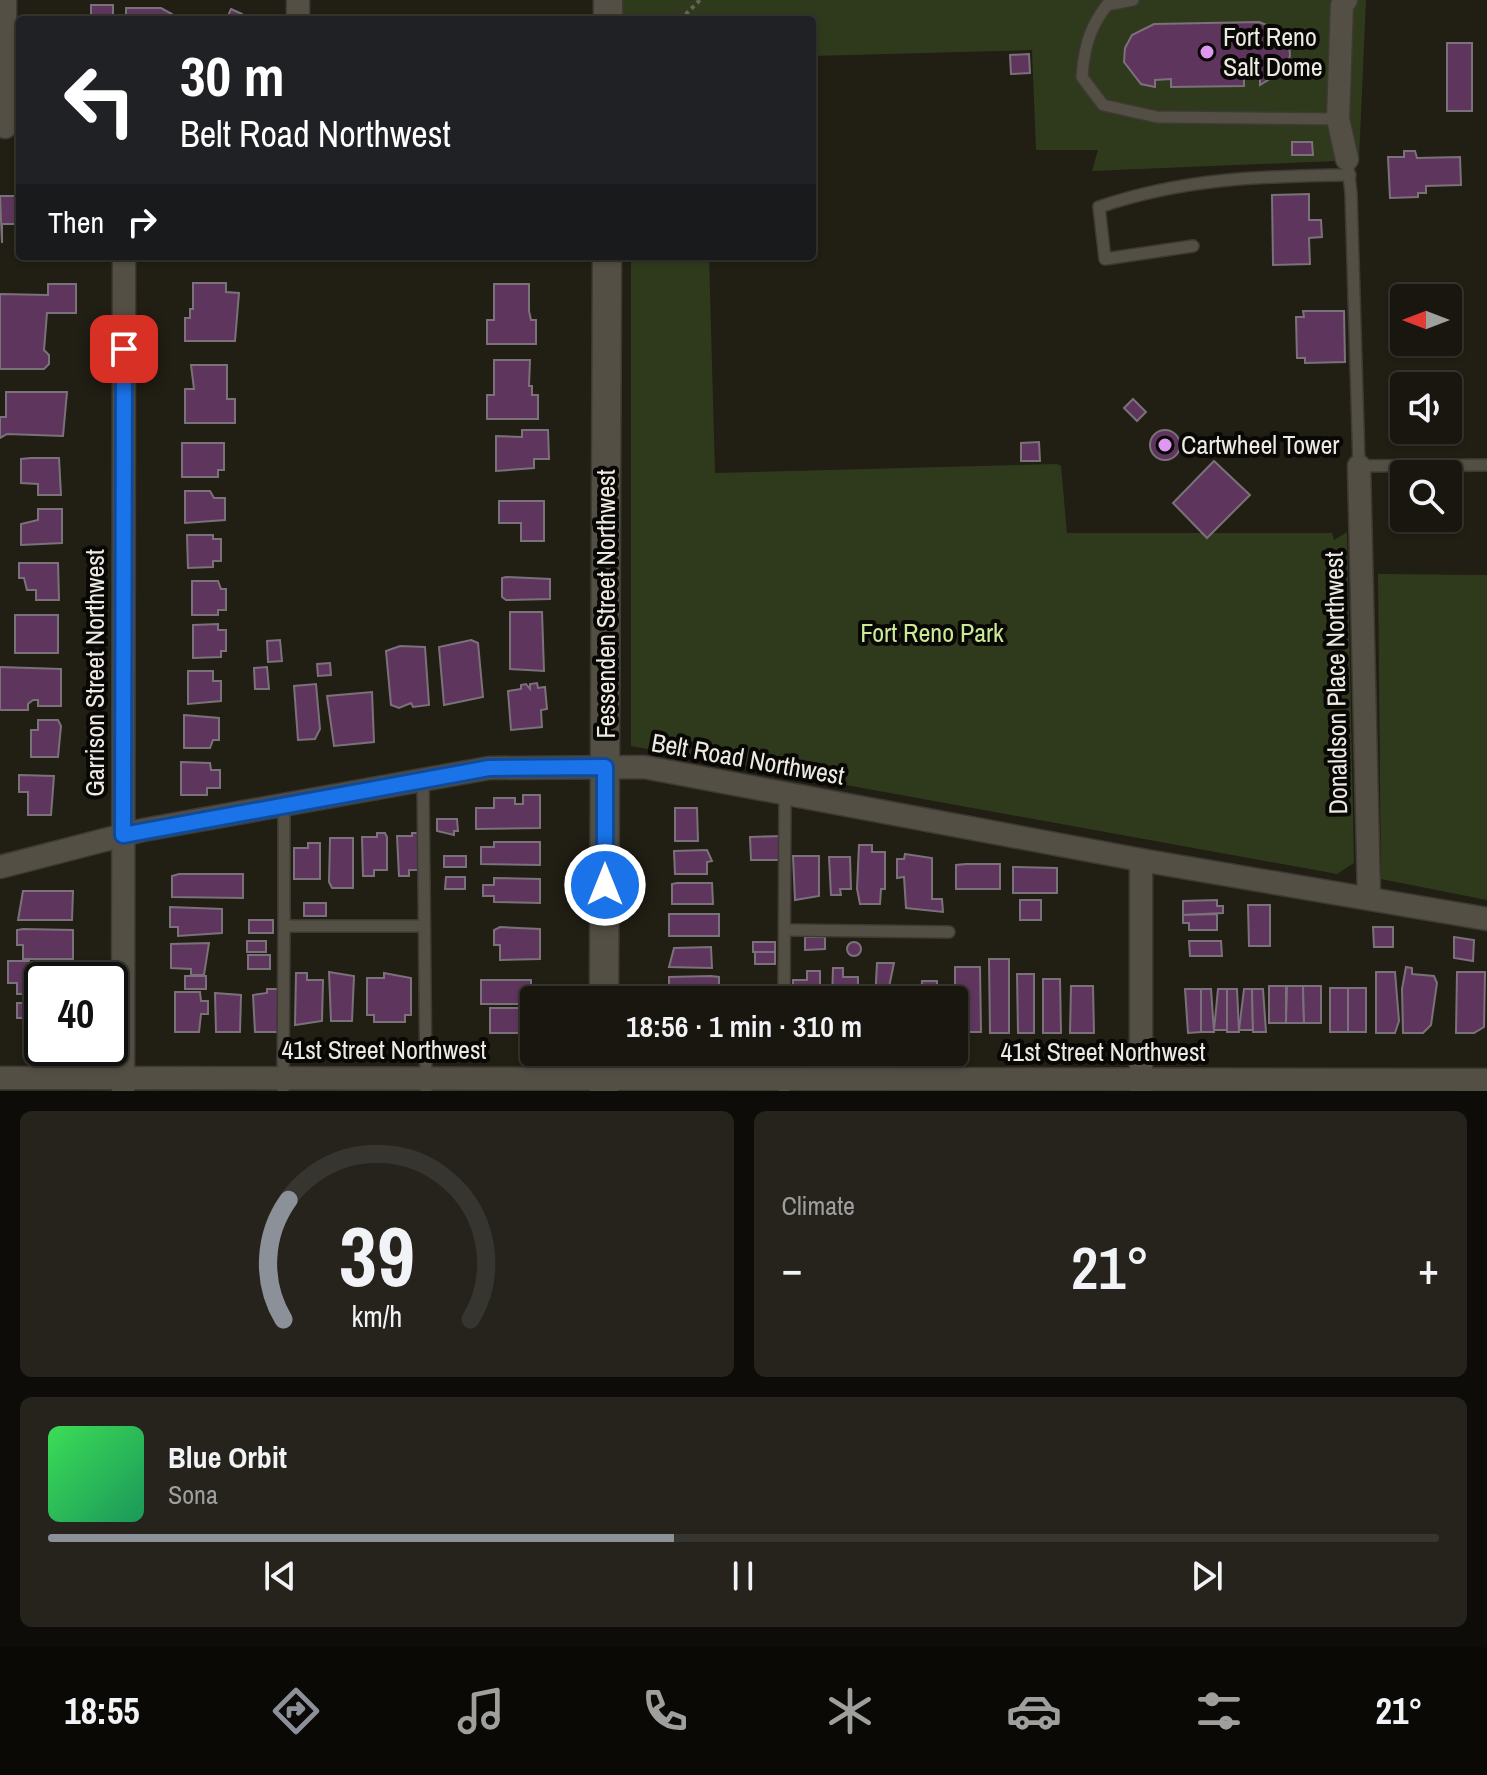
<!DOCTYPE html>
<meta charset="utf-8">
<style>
:root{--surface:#19160f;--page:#26231d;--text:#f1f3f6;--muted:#9f9f9e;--line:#37352f;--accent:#8c9099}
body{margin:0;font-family:"Archivo Narrow",sans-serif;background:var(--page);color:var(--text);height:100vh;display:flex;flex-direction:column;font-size:30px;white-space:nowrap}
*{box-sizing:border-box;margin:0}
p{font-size:26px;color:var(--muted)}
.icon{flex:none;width:44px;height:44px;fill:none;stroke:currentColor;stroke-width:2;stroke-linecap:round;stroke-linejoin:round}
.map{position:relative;height:1091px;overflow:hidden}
.side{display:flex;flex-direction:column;gap:20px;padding:20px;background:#0e0c08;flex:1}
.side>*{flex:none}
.hud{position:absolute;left:16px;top:16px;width:800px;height:244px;border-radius:8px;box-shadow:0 2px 6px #0004,0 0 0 2px var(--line);background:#202124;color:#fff;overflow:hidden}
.needle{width:52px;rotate:270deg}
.fabs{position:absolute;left:1390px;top:284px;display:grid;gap:16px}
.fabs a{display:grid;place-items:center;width:72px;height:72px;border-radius:8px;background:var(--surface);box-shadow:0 2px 6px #0004,0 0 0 2px var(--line);font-size:40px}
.speed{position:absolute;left:24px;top:962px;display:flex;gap:16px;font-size:40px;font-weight:700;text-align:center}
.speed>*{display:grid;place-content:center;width:104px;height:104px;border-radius:50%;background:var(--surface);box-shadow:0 2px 6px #0004,0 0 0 2px var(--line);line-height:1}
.speed .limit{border:4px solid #111;border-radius:12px;background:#fff;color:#111}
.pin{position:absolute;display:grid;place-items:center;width:68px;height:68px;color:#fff;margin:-34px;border-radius:16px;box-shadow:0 4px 12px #0006}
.me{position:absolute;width:88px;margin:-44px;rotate:0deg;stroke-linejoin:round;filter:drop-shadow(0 0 6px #0008)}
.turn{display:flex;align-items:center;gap:28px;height:168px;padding:0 32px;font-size:36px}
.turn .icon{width:104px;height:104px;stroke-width:2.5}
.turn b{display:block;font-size:56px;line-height:68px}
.then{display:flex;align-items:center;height:76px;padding:0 32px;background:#0003;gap:16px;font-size:30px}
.big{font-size:60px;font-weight:600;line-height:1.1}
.side .tile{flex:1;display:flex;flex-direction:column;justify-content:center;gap:12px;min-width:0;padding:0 28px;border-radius:12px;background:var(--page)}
.side .dial{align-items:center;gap:0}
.dial svg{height:208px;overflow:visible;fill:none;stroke:var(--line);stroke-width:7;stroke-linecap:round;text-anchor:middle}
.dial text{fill:var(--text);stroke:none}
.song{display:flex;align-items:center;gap:24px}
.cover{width:96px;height:96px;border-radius:12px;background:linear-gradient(135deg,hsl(130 70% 55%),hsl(150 70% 35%))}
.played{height:8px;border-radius:4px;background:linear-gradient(90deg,var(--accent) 45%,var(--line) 45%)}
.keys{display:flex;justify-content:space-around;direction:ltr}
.heat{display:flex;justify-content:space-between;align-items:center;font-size:44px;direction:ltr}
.side .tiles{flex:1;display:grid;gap:20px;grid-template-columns:1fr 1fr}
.tile:last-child{grid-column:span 2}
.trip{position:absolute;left:520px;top:986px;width:448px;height:80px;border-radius:8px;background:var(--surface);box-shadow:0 2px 6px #0004,0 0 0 2px var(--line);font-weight:600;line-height:80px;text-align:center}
.tab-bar{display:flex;height:128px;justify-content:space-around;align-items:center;background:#0a0906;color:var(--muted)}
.tab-bar .icon{width:56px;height:56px}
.tab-bar .active{color:var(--accent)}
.tab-bar b{font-size:36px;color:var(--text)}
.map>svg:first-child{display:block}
.green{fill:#2f3a1d}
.building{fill:#5e355c;stroke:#7b717a;stroke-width:2}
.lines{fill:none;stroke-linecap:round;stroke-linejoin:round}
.service-casing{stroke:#3d3a34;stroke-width:14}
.minor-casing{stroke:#3d3a34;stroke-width:25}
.tertiary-casing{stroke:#3d3a34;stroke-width:31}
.path{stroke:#67645b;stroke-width:4;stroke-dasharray:4 4;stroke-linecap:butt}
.service{stroke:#534f44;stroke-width:11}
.minor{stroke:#534f44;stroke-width:22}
.tertiary{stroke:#534f44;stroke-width:28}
.route-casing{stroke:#114b97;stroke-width:20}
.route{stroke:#1a73e8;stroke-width:14}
.poi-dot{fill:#df98f2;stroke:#090805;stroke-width:3}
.labels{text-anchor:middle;stroke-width:8;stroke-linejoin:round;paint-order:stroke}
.poi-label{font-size:26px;fill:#edeae4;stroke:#090805;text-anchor:start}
.street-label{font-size:26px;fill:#edeae4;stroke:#090805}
.park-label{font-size:26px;fill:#caea97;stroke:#090805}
</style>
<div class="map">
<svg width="1487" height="1091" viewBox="0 0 1487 1091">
<rect width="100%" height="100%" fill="#211e14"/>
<g class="green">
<polygon points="622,0 1366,0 1359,160 1092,171 1098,150 1036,150 1032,50 812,56 812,20 622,20"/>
<polygon points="631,256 709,256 715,473 1057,464 1061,466 1067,533 1332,533 1334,540 1347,532 1354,863 1337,874 631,746"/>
<polygon points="1378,574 1487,575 1487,900 1381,879"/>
</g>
<g class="building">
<rect x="91" y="5" width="22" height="15"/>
<polygon points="126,8 161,8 172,14 176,20 126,20"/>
<polygon points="231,9 242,14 242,20 191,20 227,18"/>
<polygon points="1259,22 1282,31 1289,43 1290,56 1284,70 1260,85 1260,77 1244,77 1244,86 1171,87 1171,79 1155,80 1155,87 1141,84 1124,62 1125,48 1132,35 1154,24"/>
<rect x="1447" y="43" width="25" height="68"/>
<polygon points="1029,54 1030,73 1011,74 1010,55"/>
<polygon points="1292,142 1312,142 1313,155 1292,155"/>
<polygon points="1404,151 1415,151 1417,158 1460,157 1461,185 1426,186 1426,193 1418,193 1418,197 1390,198 1388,157 1404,157"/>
<polygon points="1309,194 1309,220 1321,220 1322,237 1309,238 1310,264 1273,265 1272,195"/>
<polygon points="0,196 18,196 20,201 18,224 2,224 2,243"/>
<polygon points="193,283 226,283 226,292 239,293 235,341 185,341 185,318 190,318 190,309 193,309"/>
<polygon points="48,284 76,284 76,313 47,313 44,350 49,355 49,364 44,369 0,369 0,294 48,295"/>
<polygon points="494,284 529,284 529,311 531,320 536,320 536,344 487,344 487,320 494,320"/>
<polygon points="1303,311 1344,311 1345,362 1305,363 1305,358 1297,358 1296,317 1304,317"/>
<polygon points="494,360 530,360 529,386 532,386 532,395 538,395 538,419 487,419 487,395 494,395"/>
<polygon points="191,365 227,365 227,399 235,399 235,423 185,423 185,389 194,389"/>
<polygon points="6,392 67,392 63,436 7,434 0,438 0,417 6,417"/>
<polygon points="1133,399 1146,412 1137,421 1124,408"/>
<circle cx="1165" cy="445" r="15"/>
<polygon points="522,430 548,430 549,459 534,459 534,468 496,471 496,436 522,437"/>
<polygon points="1039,442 1040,461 1021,461 1021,443"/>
<polygon points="182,443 224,443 224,470 218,470 218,477 182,477"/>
<polygon points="31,458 59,458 61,495 38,495 38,484 21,483 21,459"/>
<polygon points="1214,461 1250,495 1207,538 1173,503"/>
<polygon points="185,491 210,491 214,498 225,498 225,520 185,523"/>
<polygon points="499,501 544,501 544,541 521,541 521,523 499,523"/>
<polygon points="38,509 62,509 62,543 21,545 21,524 38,520"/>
<polygon points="187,535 213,535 213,539 221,539 221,561 213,561 213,567 188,568"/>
<polygon points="19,563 58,563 59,600 36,600 36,590 27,590 24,578 19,578"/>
<polygon points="506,577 550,579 550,599 506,600 502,597 502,578"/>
<polygon points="192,581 218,581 221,589 226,589 226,610 218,610 218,615 192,615"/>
<polygon points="510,612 542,612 544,671 510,669"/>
<rect x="15" y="615" width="43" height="38"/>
<polygon points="218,624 218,630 226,630 226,651 221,651 221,657 193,658 193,625"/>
<polygon points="280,640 282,661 268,662 267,641"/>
<polygon points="471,640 478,643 483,697 444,705 439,647"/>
<polygon points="400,646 425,647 429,705 413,707 411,703 399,708 391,705 386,651"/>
<polygon points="330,663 331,675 318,676 317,664"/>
<polygon points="0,667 61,669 61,706 38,706 38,700 33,700 28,704 28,710 0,710"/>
<polygon points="267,667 269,689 255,689 254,668"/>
<polygon points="188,671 213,671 213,681 221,681 221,701 188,704"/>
<polygon points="537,683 538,688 545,687 547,709 541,710 542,727 511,730 508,691 521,689 521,685 526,684 530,689 530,684"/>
<polygon points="316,684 320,729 315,739 298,740 294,686"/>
<polygon points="372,692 374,742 334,746 327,696"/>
<polygon points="184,715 219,718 219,740 213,740 210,748 184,748"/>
<polygon points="38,720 58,720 61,726 58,757 31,757 31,730 38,730"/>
<polygon points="181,762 210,763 211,770 220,770 220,788 207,788 207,795 181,795"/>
<polygon points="19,775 54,776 51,815 28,815 28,792 19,792"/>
<polygon points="523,795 540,795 540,828 476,829 476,808 494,808 494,798 515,798 515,804 523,804"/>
<polygon points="675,808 697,808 698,841 675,841"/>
<polygon points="437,819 457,819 458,831 454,831 454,835 437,831"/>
<polygon points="377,833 385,833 387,837 387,870 374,870 374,876 363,876 362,837 377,837"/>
<polygon points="412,833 419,833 422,870 409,870 409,876 399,876 397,836 412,836"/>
<polygon points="782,836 782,860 751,860 750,837"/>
<polygon points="330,838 353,838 353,888 332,888 329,882"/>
<polygon points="494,842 540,842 540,865 481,864 481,847 494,847"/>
<polygon points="308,843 320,843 320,879 294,879 294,848 308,848"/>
<polygon points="859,845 872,845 872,852 885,852 885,889 881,889 880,904 860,904 857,889"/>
<polygon points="707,850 712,861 707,862 707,874 675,874 674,851"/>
<polygon points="905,854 932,858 932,899 942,899 943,912 906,908 904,877 897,878 897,859 904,859"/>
<rect x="444" y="856" width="22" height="11"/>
<polygon points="793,856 819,856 819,896 795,900"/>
<polygon points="829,857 850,857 851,889 840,889 841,895 831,895"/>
<polygon points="966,864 1000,864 1000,889 956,889 956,865"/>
<polygon points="1013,867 1057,868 1057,893 1013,893"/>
<polygon points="179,874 243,874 243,898 172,897 172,876"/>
<polygon points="446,877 465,877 465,889 445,889"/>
<polygon points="494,878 540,879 540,903 494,902 494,896 483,896 483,885 494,885"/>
<polygon points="677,883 712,883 713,904 672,904 672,884"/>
<polygon points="23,891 73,891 72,920 18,920"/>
<rect x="1020" y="900" width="21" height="20"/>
<polygon points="1217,900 1217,906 1223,906 1223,913 1183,915 1183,901"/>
<rect x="304" y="903" width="22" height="13"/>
<polygon points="1248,905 1270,905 1270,946 1249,946"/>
<polygon points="170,907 222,909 222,933 178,936 178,927 170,927"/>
<rect x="669" y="914" width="50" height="22"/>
<polygon points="1217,914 1217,930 1189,930 1189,923 1183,923 1183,915"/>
<rect x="249" y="920" width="24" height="13"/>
<polygon points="500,927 540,929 540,959 500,960 500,945 494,945 494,930"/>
<polygon points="1373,927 1393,927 1393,947 1374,947"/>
<polygon points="23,929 73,930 73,959 23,959 23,945 17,945 17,930"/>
<polygon points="805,937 825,937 825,949 805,950"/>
<polygon points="1454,937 1474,940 1473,961 1454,958"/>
<rect x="247" y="941" width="19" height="11"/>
<polygon points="1189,941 1221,941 1222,956 1190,956"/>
<circle cx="854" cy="949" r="7"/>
<rect x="753" y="942" width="22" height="10"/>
<polygon points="209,943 204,975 191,975 191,969 171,968 171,944"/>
<polygon points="711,947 712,968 669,967 674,948"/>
<rect x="755" y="952" width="20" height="12"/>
<rect x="248" y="955" width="22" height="14"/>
<polygon points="989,959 1009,959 1009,1033 990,1033"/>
<polygon points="8,961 29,961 29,965 73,965 73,980 42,980 42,994 17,994 17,983 8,983"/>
<polygon points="877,963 894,963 889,987 901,987 901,1000 875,1000"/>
<polygon points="955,967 980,967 981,1032 955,1032"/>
<polygon points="1406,967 1412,968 1412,974 1434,976 1437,983 1431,1025 1423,1033 1403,1033 1402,989"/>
<polygon points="833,968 843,968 843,977 858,977 858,1000 832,1000"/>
<polygon points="807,971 820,971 820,1000 793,1000 793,980 807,980"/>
<polygon points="329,972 354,976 352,1021 331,1021"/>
<polygon points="1376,972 1395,972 1399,1021 1395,1033 1376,1033"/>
<polygon points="1457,972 1485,972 1484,1027 1474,1033 1456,1033"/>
<polygon points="296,973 307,973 307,980 323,980 322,1021 295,1025"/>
<polygon points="384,973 411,978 411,1015 405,1015 405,1022 374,1022 374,1015 367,1015 367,978 384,978"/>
<polygon points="1017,974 1034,974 1034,1033 1018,1033"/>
<rect x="185" y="976" width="21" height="13"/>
<polygon points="711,976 719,977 719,999 669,998 669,977"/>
<polygon points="1043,979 1060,979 1061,1033 1043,1033"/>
<rect x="481" y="980" width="50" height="24"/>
<polygon points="922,981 937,981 937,988 948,987 948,1000 921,1000"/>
<polygon points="1071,986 1093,986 1094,1033 1070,1033"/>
<rect x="1269" y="986" width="17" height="37"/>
<polygon points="1287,986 1303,986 1304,1023 1286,1023"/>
<polygon points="1303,986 1321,986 1321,1023 1304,1023"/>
<rect x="1330" y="988" width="18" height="44"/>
<rect x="1348" y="988" width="18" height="44"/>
<polygon points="267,989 277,989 280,995 280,1032 255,1032 253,995 267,993"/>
<polygon points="1185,989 1201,989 1201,1032 1188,1033"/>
<polygon points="1201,989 1211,989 1214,1032 1201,1032"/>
<polygon points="1218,989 1227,989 1227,1030 1214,1030"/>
<polygon points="1227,989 1237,989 1239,1032 1227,1032"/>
<polygon points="1244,989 1252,989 1253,1030 1239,1030"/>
<polygon points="1252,989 1263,989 1266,1032 1253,1032"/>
<polygon points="175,992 200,992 201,1001 208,1001 208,1014 201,1014 199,1032 175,1032"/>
<polygon points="215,993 241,995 240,1032 216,1032"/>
<polygon points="17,1003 42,1003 42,1032 23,1032 23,1018 17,1018"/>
<rect x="490" y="1008" width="42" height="25"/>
</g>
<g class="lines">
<g class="service-casing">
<g id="service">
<path d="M1133 0 1107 5C1089 28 1084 49 1082 77L1103 105 1157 117 1338 119"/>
<polyline points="1347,159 1351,193 1359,466 1487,465"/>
<path d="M1193 246 1105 259 1099 207C1184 178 1261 176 1350 175"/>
<polyline points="423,780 426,1091"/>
<polyline points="284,805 284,926"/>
<polyline points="785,930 949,932"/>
<polyline points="784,1000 785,793"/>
<polyline points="283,1091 284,926 424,926"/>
<polyline points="784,1091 784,1052"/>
</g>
</g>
<g class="minor-casing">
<g id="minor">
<polyline points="5,0 5,127"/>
<polyline points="1346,0 1342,5 1338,119 1347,159"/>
<polyline points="298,20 298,0"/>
<polyline points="1359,466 1369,898"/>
<polyline points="0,867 143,830 489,768 644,767 1141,860 1487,919"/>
<polyline points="0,1078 1487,1080"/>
<polyline points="123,1090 124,256"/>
<polyline points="1141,1091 1141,860"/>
</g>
</g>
<g class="tertiary-casing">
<g id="tertiary">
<polyline points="608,20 608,0"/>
<polyline points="604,1000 607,256"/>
<polyline points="604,1091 604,1052"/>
</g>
</g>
<polyline class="path" points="680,20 700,0"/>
<use href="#service" class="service"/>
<use href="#minor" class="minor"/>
<use href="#tertiary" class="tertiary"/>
</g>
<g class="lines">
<g class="route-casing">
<polyline id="route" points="124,349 123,835 489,768 605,767 605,885"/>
</g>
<use href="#route" class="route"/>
</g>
<g class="poi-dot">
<circle cx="1207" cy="52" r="8"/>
<circle cx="1165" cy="445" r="8"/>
</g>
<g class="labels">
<g class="poi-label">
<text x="1223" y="46">Fort Reno<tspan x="1223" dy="30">Salt Dome</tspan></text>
<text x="1181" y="454">Cartwheel Tower</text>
</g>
<g class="street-label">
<text transform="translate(606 604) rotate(-90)" y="9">Fessenden Street Northwest</text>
<text transform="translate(95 673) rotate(-90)" y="9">Garrison Street Northwest</text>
<text transform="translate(1336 683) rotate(-91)" y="9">Donaldson Place Northwest</text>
<text transform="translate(748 759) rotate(10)" y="9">Belt Road Northwest</text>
<text x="384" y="1059">41st Street Northwest</text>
<text x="1103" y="1061">41st Street Northwest</text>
</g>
<g class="park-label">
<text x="932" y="642">Fort Reno Park</text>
</g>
</g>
</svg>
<div class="fabs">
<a><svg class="needle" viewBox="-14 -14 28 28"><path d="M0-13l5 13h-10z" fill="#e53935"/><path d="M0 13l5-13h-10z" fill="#9f9f9e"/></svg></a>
<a><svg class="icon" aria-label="sound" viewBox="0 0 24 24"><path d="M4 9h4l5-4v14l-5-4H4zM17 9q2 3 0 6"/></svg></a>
<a><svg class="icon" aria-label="search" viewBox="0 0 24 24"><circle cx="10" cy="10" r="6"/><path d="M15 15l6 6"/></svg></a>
</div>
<div class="speed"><div class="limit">40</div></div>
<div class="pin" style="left:124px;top:349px;background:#d93025"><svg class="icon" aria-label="arrive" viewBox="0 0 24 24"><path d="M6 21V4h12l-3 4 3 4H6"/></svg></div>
<svg class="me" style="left:605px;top:885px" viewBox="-20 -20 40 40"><circle r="17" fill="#1a73e8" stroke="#fff" stroke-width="3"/><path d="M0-11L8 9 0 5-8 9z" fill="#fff"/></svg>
<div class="trip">18:56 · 1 min · 310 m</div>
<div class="hud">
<div class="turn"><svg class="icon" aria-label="left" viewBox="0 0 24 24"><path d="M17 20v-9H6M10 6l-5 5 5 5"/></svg><div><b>30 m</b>Belt Road Northwest</div></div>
<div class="then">Then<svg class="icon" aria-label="right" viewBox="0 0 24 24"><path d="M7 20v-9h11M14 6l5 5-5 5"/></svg></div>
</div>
</div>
<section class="side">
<div class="tiles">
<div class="tile dial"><svg viewBox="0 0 100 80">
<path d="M14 69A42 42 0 1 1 86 69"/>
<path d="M14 69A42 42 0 0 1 16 23" stroke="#8c9099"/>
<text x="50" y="56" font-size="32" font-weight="700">39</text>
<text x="50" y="72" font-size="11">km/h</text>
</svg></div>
<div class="tile"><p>Climate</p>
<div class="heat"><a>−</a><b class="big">21°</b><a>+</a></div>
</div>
<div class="tile">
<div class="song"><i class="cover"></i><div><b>Blue Orbit</b><p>Sona</p></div></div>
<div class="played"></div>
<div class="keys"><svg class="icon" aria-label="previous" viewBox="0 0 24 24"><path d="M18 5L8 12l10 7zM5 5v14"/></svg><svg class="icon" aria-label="pause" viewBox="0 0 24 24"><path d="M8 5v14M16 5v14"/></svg><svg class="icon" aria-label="next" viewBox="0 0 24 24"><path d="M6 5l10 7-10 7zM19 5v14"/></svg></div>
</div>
</div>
</section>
<nav class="tab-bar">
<b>18:55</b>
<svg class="icon active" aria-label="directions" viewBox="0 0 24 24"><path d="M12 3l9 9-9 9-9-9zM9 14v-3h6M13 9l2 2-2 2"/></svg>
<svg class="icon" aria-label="music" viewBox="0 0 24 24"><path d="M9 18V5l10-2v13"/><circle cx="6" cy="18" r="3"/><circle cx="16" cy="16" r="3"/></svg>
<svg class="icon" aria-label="phone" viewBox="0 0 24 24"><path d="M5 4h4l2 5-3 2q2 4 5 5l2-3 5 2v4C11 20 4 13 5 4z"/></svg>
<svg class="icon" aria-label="climate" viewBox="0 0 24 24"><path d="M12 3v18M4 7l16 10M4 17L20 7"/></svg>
<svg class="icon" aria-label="car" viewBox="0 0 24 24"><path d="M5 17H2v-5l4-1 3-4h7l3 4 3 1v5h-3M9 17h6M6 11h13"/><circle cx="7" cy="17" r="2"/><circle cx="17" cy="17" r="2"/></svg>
<svg class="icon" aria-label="filters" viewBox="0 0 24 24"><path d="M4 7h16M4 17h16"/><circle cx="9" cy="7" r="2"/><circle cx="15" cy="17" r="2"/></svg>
<b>21°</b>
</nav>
